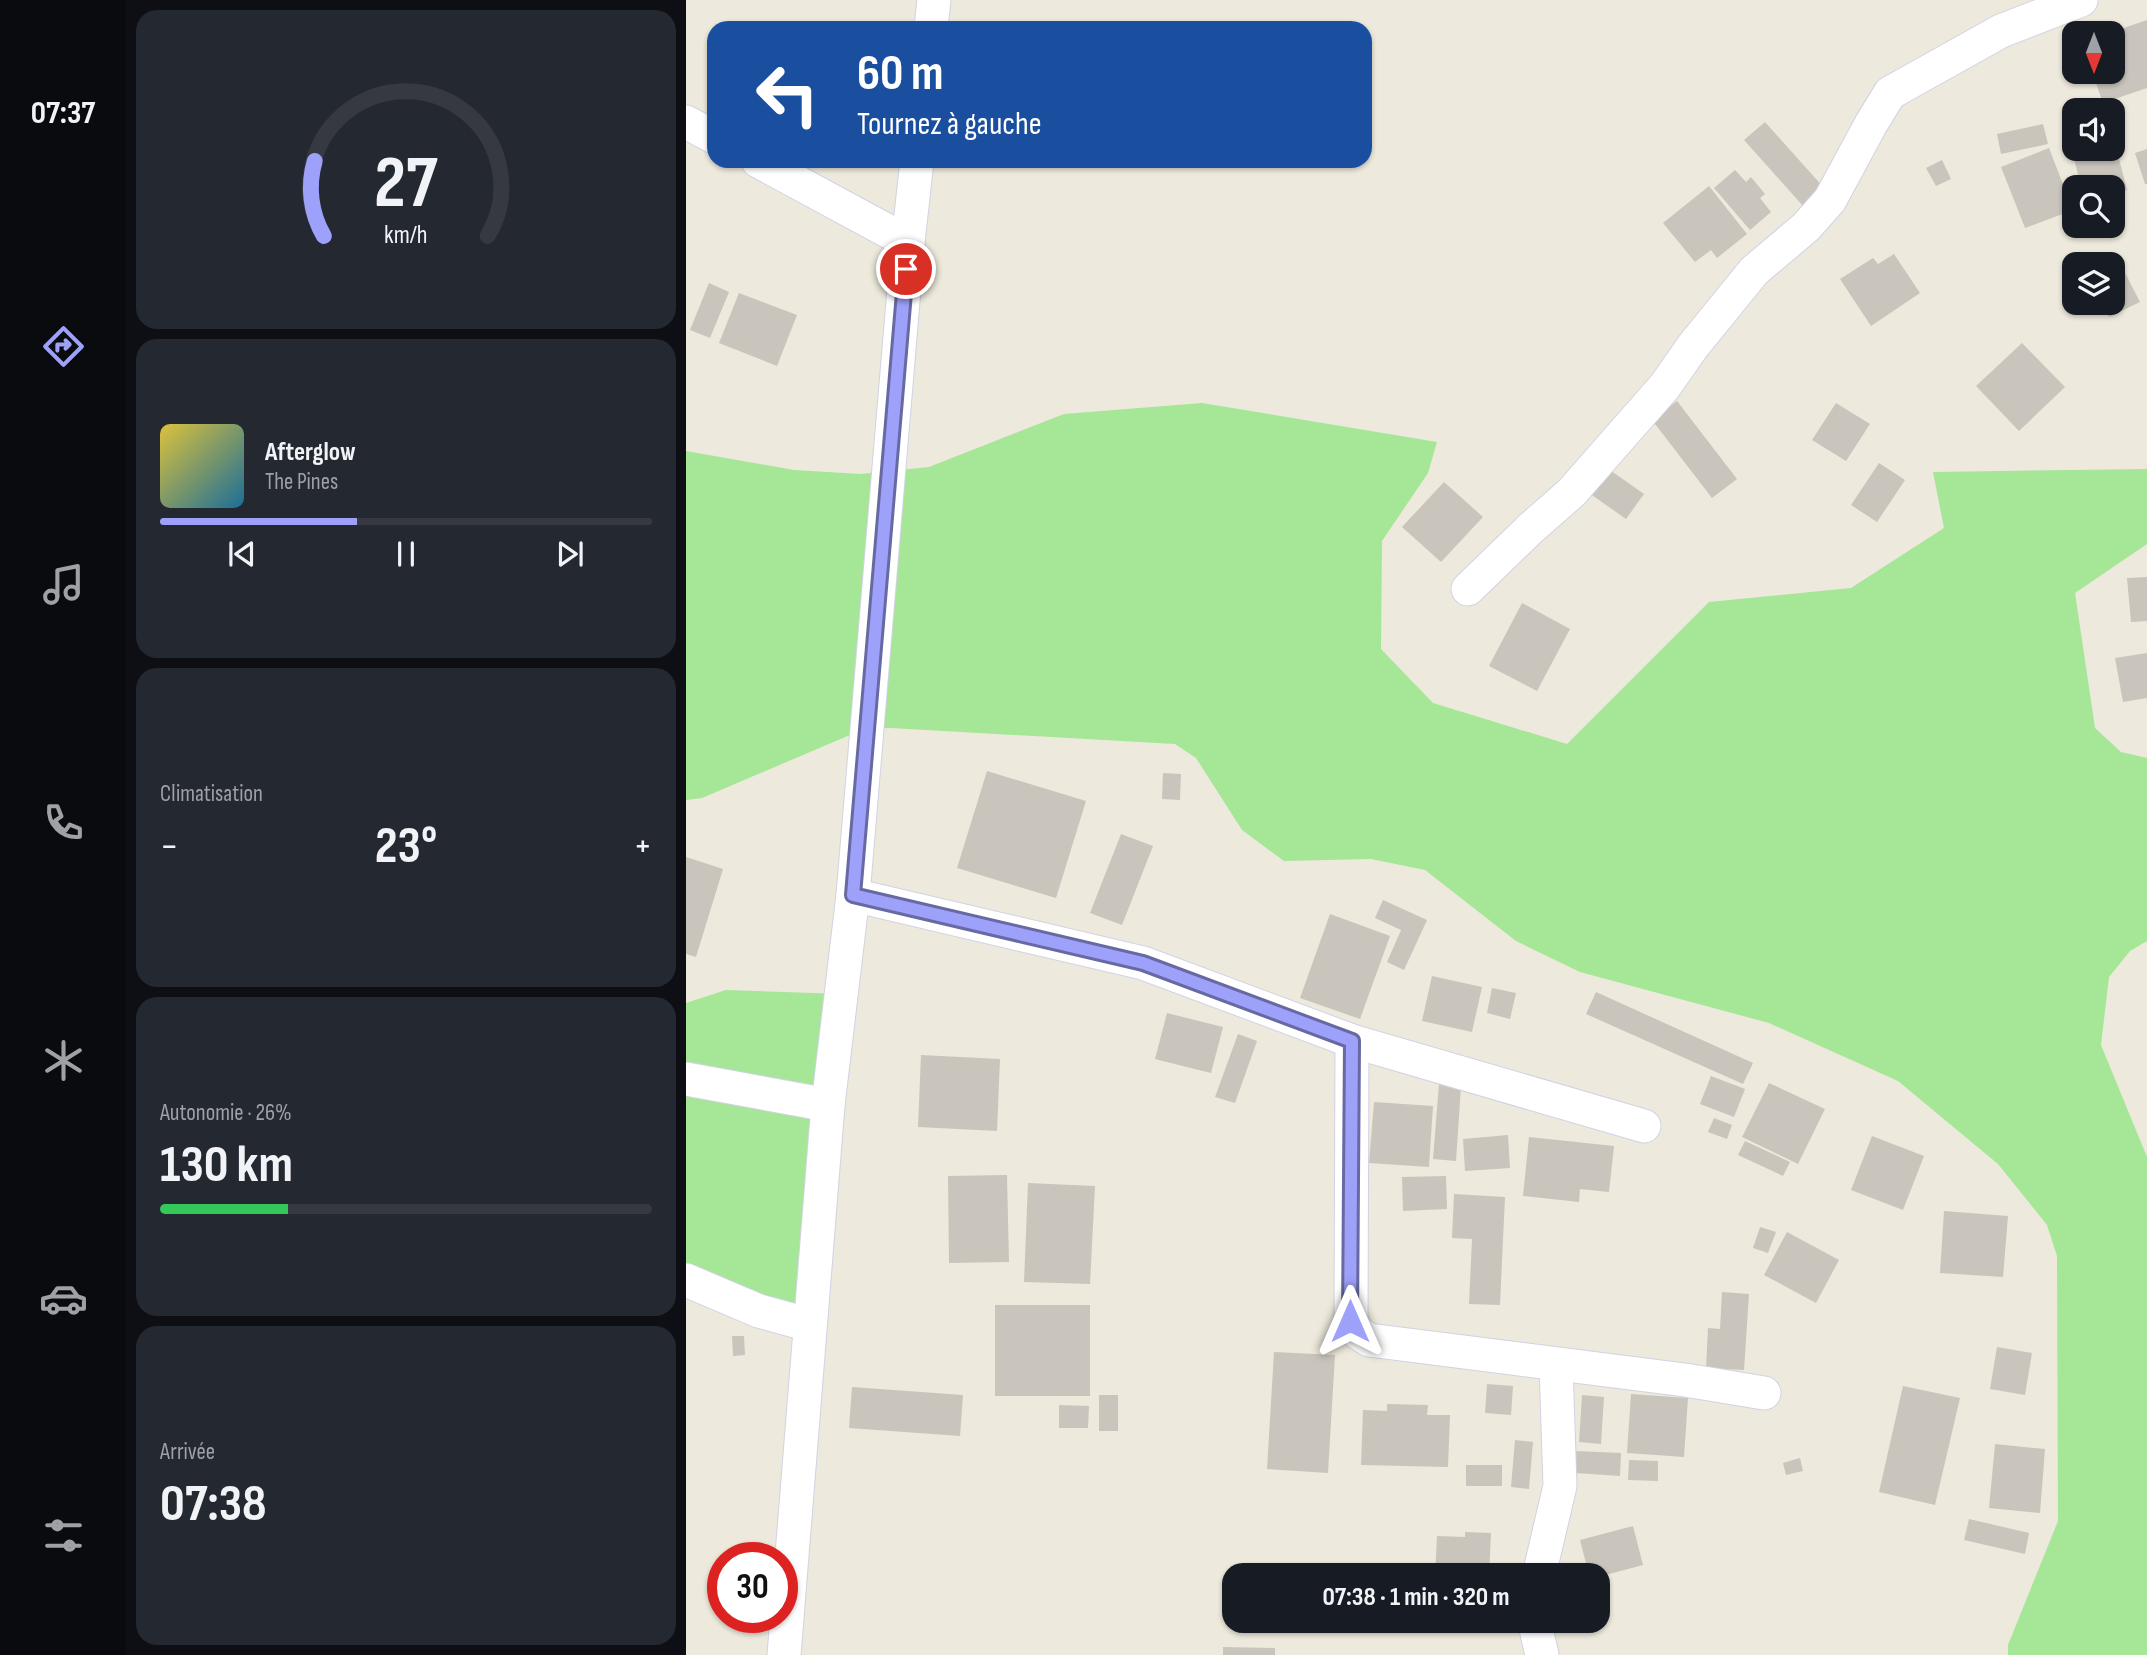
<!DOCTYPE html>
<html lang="fr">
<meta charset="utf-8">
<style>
:root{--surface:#171b24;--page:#242831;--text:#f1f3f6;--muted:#9ea1a6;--line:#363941;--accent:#9ea1fa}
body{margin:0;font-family:"Sofia Sans Condensed",sans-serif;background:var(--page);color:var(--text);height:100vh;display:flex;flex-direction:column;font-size:26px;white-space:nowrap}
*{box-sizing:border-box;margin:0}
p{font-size:23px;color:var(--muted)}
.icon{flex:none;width:38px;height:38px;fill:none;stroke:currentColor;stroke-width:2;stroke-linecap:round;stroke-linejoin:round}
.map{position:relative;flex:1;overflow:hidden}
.sheet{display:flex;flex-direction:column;gap:10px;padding:10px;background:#0d0f14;width:560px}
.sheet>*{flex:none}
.banner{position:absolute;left:21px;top:21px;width:665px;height:147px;border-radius:21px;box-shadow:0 2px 5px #0004;background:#1a4fa0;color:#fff;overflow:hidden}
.needle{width:46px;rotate:180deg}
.fabs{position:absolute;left:1376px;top:21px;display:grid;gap:14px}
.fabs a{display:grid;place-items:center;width:63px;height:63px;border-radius:14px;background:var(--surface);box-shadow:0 2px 5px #0004;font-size:35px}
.speed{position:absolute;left:21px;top:1542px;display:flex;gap:14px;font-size:35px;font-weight:700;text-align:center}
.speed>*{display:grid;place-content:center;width:91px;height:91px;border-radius:50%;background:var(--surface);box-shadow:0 2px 5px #0004;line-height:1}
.speed .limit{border:10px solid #d22;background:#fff;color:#111}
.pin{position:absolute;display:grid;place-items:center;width:60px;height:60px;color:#fff;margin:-30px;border:4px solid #fff;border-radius:50%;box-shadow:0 2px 7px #0007}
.me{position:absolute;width:77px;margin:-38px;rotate:0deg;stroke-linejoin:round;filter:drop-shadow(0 0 5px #0008)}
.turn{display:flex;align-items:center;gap:24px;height:147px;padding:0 35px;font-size:32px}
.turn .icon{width:91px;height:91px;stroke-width:2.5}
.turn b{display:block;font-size:49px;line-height:60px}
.big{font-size:52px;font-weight:700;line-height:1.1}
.sheet .card{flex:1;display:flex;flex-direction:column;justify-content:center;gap:10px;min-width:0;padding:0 24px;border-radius:21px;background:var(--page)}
.sheet .dial{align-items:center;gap:0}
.dial svg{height:182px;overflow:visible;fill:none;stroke:var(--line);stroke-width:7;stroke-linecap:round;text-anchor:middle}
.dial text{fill:var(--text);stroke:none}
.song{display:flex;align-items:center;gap:21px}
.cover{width:84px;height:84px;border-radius:10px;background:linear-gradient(135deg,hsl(50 70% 55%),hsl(200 70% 35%))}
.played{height:7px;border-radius:4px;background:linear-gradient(90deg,var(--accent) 40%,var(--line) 40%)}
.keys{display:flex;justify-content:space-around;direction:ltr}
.heat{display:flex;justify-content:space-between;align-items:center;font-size:38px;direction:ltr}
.charge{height:10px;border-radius:5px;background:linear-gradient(90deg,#34c759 26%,var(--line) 0)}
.trip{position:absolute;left:536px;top:1563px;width:388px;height:70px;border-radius:21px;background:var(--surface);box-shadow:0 2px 5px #0004;font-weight:700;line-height:70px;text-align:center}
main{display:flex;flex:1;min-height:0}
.dock{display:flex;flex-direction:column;width:126px;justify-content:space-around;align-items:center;background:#090b0e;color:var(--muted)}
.dock .icon{width:49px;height:49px}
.dock .active{color:var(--accent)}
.dock b{font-size:32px;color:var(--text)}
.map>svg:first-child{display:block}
.green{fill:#a5e697}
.building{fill:#c9c5bc}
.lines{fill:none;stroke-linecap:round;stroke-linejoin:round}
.minor-casing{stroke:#d2d2e4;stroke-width:35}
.minor{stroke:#fff;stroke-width:33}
.route-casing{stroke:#6769a2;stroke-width:18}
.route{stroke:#9ea1fa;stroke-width:12}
</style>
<main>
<nav class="dock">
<b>07:37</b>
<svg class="icon active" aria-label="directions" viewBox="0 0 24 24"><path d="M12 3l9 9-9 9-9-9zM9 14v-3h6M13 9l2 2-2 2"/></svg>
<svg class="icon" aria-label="music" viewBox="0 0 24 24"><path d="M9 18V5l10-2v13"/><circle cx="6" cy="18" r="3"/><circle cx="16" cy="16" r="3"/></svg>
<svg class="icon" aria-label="phone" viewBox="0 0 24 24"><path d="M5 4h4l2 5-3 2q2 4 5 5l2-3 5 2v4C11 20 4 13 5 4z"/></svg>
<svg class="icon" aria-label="climate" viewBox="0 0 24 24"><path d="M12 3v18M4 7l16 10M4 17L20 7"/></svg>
<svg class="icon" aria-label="car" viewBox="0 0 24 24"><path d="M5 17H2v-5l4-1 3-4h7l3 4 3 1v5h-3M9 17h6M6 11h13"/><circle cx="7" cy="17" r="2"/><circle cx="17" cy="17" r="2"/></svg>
<svg class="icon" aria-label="filters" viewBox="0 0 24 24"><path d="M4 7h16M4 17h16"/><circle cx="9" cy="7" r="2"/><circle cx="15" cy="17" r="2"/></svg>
</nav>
<section class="sheet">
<div class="card dial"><svg viewBox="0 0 100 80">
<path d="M14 69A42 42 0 1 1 86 69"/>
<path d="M14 69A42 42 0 0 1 10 36" stroke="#9ea1fa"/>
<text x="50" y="56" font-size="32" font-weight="700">27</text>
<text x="50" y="72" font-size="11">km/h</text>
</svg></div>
<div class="card">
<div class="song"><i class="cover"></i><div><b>Afterglow</b><p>The Pines</p></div></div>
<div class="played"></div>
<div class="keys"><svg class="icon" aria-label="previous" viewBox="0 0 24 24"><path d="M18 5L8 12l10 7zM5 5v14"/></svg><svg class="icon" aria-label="pause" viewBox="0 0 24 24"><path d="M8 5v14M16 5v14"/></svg><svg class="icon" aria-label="next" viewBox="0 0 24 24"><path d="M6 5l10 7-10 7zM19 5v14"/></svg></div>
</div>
<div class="card"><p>Climatisation</p>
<div class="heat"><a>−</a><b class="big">23°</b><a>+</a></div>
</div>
<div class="card"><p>Autonomie · 26%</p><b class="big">130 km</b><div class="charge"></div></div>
<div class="card"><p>Arrivée</p><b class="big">07:38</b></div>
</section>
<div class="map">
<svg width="1461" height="1655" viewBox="0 0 1461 1655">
<rect width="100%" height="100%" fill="#ede9dc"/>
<g class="green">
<polygon points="516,403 751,442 742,473 696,541 695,649 747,703 881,744 1023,602 1165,588 1258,528 1247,472 1461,469 1461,544 1389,593 1409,728 1435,752 1461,758 1461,941 1444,951 1423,977 1415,1045 1461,1157 1461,1655 1322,1655 1322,1645 1372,1521 1371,1256 1361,1225 1312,1164 1212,1081 1083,1023 894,972 830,941 739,870 685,859 598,861 556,830 510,758 489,744 205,728 178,729 16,798 0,800 0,451 108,470 175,474 243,467 378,414"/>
<polygon points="40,990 156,994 127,1330 0,1281 0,1003"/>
</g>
<g class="building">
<polygon points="1461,20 1461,88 1417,103 1406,72 1426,72 1426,32"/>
<polygon points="1079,122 1139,189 1118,207 1058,140"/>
<polygon points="1357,124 1362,144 1315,154 1311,134"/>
<polygon points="1430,147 1441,190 1426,194 1426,187 1395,187 1388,158"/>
<polygon points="1363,148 1387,210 1339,228 1315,167"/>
<polygon points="1461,149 1461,184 1459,184 1449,153"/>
<polygon points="1256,160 1265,179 1250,186 1240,168"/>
<polygon points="1049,170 1060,182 1065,177 1079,194 1074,198 1085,212 1064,230 1028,188"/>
<polygon points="1023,186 1061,234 1031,258 1025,250 1009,262 977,223"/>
<polygon points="1208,254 1234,293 1185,326 1154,279 1187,258 1192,264"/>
<polygon points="1435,265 1454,302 1423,317 1416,303 1426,303 1426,270"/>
<polygon points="23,283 43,292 24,338 4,330"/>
<polygon points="53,293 111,315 91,366 33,343"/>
<polygon points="1336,343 1379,387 1333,431 1290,386"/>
<polygon points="991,401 1051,479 1026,498 966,420"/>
<polygon points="1150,403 1184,424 1160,461 1126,440"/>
<polygon points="1193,463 1219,480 1191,522 1165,505"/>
<polygon points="921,468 958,494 940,519 903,493"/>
<polygon points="758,482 797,517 755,562 716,527"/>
<polygon points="1461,577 1461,621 1445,622 1441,578"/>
<polygon points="836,603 884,629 851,691 803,666"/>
<polygon points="1461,653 1461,698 1437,702 1429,658"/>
<polygon points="301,771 400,801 370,898 271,868"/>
<polygon points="477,773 495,774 494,800 476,799"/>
<polygon points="435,834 467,846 436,925 404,913"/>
<polygon points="0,857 37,869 10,957 0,954"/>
<polygon points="697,900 741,920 718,970 701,962 715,930 689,918"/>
<polygon points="644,914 704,936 674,1019 614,998"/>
<polygon points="746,976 796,987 786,1032 736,1021"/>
<polygon points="806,988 830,993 824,1019 801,1013"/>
<polygon points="910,992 1067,1063 1057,1084 900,1014"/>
<polygon points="481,1013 537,1027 525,1073 469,1059"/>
<polygon points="552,1034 571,1041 549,1103 529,1097"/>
<polygon points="235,1055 314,1059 311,1131 232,1127"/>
<polygon points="1025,1076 1059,1089 1048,1117 1014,1104"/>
<polygon points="1083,1083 1139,1109 1112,1164 1056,1137"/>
<polygon points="753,1084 775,1086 770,1161 747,1159"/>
<polygon points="688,1102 747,1106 743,1167 683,1163"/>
<polygon points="1028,1118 1046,1125 1041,1139 1022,1132"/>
<polygon points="822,1135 824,1168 779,1171 777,1139"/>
<polygon points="1186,1136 1238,1156 1217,1210 1165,1190"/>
<polygon points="843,1137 928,1146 923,1192 894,1189 893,1202 837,1196"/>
<polygon points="1059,1141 1104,1162 1097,1176 1052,1155"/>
<polygon points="321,1175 323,1262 263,1263 262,1176"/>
<polygon points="760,1176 761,1209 717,1211 716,1177"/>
<polygon points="342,1183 409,1186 404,1284 338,1282"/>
<polygon points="768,1194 819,1197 814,1305 783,1304 786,1239 766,1238"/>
<polygon points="1258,1211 1322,1216 1317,1277 1254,1273"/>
<polygon points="1074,1227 1090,1232 1082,1253 1067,1248"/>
<polygon points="1101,1232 1153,1260 1130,1303 1078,1275"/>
<polygon points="1036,1292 1063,1294 1058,1370 1020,1368 1022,1328 1034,1329"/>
<rect x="309" y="1305" width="95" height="91"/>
<polygon points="46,1336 58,1336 59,1355 47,1356"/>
<polygon points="1311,1347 1346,1353 1339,1395 1304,1389"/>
<polygon points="588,1352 649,1355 642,1473 581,1469"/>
<polygon points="801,1384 827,1386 825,1415 799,1413"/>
<polygon points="1217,1386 1274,1398 1249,1505 1193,1492"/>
<polygon points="166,1387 277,1395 274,1436 163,1428"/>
<polygon points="945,1394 1002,1398 998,1457 941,1453"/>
<rect x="413" y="1395" width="19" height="36"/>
<polygon points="896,1395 918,1397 915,1444 893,1442"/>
<polygon points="701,1404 742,1405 741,1415 764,1415 762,1467 675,1465 677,1410 701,1411"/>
<polygon points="373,1405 403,1406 402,1428 373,1428"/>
<polygon points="829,1440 847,1442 843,1489 825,1487"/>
<polygon points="1309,1444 1359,1449 1354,1513 1303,1508"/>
<polygon points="890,1451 935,1453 934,1476 889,1473"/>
<polygon points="1114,1458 1117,1471 1100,1475 1097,1463"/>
<polygon points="943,1460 972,1461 972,1481 942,1480"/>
<rect x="780" y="1465" width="36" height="21"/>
<polygon points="1283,1519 1343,1533 1339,1554 1278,1540"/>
<polygon points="947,1526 957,1565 912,1577 912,1575 903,1575 894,1540"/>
<polygon points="779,1532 805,1533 803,1575 749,1575 751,1536 779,1537"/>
<polygon points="537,1647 589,1648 589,1655 537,1655"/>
</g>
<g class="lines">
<g class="minor-casing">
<g id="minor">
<polyline points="245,28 248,0"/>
<polyline points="0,122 28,137"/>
<polyline points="72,161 222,242"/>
<polyline points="782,589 845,528 885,493 979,386 1007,346 1068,271 1120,227 1144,200 1185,124 1204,93 1315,31 1395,0"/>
<polyline points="167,895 457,963 666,1041 958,1126"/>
<polyline points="666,1041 665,1321 671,1332 683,1340 999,1380 1078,1393"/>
<polyline points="0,1079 142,1105"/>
<polyline points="0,1280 73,1311 124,1325"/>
<polyline points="853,1575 874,1486 870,1365"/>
<polyline points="848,1620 856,1655"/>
<polyline points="98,1655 142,1105 167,895 222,242 231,161"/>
</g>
</g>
<use href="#minor" class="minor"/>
</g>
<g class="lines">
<g class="route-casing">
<polyline id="route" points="220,269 167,895 457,963 666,1041 664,1321"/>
</g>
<use href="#route" class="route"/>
</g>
</svg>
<div class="fabs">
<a><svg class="needle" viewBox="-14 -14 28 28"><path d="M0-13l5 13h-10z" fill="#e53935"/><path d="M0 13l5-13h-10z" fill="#9ea1a6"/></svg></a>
<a><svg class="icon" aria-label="sound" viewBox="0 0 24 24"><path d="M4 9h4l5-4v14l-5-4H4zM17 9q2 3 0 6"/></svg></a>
<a><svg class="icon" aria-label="search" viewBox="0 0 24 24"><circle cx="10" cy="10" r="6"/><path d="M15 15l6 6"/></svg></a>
<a><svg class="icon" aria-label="layers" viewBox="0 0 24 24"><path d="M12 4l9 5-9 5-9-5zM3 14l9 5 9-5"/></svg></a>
</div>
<div class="speed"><div class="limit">30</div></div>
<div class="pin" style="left:220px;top:269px;background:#d93025"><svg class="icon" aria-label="arrive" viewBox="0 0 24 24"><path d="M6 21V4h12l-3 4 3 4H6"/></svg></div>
<svg class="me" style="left:664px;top:1321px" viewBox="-20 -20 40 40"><path d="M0-17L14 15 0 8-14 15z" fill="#9ea1fa" stroke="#fff" stroke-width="4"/></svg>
<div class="trip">07:38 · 1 min · 320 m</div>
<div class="banner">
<div class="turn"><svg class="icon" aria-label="left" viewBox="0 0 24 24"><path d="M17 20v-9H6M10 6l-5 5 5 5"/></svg><div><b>60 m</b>Tournez à gauche</div></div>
</div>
</div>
</main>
